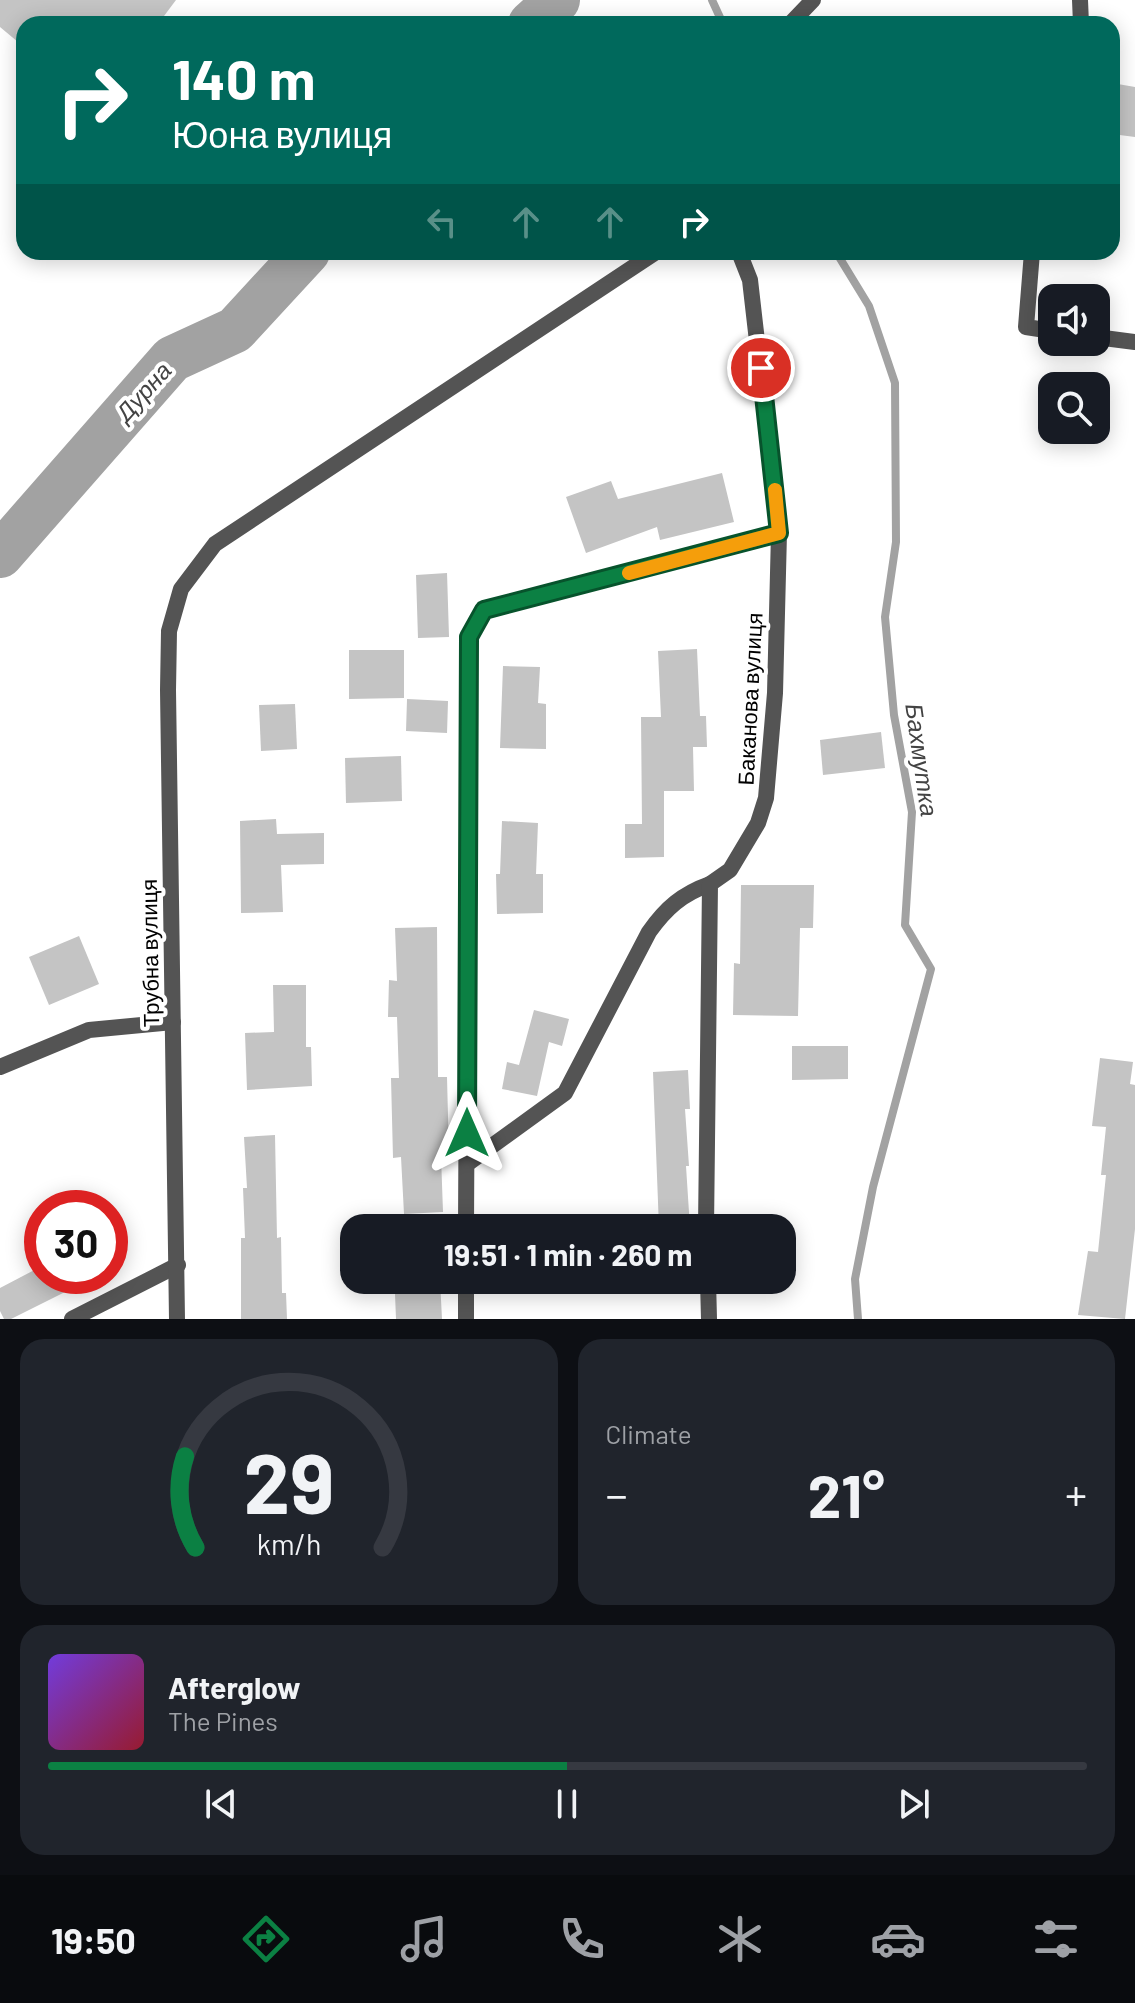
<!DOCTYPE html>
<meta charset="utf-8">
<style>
:root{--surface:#171b24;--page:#20242c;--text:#f1f3f6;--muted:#9ea1a6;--line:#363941;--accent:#0b8043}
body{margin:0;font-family:Barlow,sans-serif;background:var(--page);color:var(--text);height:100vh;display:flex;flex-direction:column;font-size:30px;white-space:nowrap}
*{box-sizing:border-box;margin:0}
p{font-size:26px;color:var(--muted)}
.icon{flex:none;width:44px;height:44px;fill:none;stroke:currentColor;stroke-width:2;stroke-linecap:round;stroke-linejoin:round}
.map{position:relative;height:1319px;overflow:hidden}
.sheet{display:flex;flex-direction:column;gap:20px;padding:20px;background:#0d0f14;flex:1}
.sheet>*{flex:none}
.top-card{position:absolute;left:16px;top:16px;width:1104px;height:244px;border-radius:24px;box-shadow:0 4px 20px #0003;background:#00695c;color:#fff;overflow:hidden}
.fabs{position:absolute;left:1038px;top:284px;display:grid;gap:16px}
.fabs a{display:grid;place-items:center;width:72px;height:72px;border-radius:16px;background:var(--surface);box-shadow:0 4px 20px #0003;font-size:40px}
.speed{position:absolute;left:24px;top:1190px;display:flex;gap:16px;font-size:40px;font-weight:700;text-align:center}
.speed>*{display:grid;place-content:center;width:104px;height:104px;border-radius:50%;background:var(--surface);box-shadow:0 4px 20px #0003;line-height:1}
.speed .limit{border:12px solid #d22;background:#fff;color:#111}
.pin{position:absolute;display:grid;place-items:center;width:68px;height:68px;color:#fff;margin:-34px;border:4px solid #fff;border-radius:50%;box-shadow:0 2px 8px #0007}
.me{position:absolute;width:88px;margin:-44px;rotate:0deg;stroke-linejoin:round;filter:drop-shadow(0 0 6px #0008)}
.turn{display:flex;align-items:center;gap:28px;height:168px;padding:0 24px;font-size:36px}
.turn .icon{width:104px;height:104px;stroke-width:2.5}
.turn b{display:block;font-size:56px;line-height:68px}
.lanes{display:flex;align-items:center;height:76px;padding:0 24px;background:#0003;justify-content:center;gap:40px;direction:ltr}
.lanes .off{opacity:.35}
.big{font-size:60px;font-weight:700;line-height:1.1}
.sheet .widget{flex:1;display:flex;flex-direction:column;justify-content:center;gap:12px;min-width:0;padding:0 28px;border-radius:24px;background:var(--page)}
.sheet .dial{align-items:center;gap:0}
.dial svg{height:208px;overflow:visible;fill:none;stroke:var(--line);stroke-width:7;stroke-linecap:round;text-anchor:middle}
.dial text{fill:var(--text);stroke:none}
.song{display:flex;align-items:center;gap:24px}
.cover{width:96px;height:96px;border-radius:12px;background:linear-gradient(135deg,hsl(260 70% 55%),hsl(350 70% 35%))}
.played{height:8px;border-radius:4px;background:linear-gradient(90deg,var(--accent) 50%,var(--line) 50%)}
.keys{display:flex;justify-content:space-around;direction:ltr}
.heat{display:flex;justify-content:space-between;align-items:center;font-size:44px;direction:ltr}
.sheet .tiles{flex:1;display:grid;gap:20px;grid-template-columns:1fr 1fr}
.widget:last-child{grid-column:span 2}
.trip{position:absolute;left:340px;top:1214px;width:456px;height:80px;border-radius:24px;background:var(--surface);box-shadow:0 4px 20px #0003;font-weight:700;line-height:80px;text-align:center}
.tab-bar{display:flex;height:128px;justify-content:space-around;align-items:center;background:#090b0e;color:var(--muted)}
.tab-bar .icon{width:56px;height:56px}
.tab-bar .active{color:var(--accent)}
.tab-bar b{font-size:36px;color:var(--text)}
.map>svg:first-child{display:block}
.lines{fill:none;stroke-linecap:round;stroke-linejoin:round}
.stream{stroke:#a2a2a2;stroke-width:8}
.river{stroke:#a2a2a2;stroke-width:46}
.building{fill:#c4c4c4}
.minor{stroke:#545454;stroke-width:16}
.tertiary{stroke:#545454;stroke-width:16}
.route-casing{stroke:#07532c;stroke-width:20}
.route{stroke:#0b8043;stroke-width:14}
.slow{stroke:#f59e0b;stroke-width:14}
.labels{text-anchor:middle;stroke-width:8;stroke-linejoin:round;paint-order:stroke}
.street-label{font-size:22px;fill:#000;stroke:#fff}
.water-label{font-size:24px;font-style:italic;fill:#434343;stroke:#fff}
</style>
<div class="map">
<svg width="1135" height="1319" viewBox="0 0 1135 1319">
<rect width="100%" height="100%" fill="#fff"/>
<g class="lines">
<g class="stream">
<polyline points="712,0 723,24"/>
<polyline points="836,252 869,306 895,383 896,542 885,617 894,715 912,812 905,925 931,969 873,1187 855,1279 858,1319"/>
</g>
<g class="river">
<polyline points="531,24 557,0"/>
<polyline points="0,555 172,359 235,330 307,252"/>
</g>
</g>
<g class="building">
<polygon points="0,0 176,0 158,24 24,24 24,47 0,27"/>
<polygon points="1112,83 1135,87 1135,137 1112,134"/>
<polygon points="722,473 734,522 660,540 657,527 586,553 566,497 611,481 618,499"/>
<polygon points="447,573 449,637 418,638 416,575"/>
<polygon points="697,649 700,716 706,716 707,747 693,747 694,791 664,791 664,857 625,858 625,824 642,824 641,717 661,717 658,651"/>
<polygon points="349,650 404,650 404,698 349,699"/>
<polygon points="503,666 540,667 538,703 546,704 546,749 500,748"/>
<polygon points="407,699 448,701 447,733 406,731"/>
<polygon points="295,704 297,749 261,751 259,705"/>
<polygon points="881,732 885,768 823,775 820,740"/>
<polygon points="401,756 402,801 346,803 345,758"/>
<polygon points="276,819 277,834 324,833 324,864 281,865 283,912 241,913 240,821"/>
<polygon points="502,821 538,823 536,874 543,874 543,913 497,914 496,874 500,874"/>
<polygon points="741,885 814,885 813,928 800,928 798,1016 733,1015 734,963 740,964"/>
<polygon points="437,927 438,1077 447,1077 449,1156 441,1156 443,1212 404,1214 401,1157 393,1158 391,1078 399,1078 397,1017 388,1017 389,980 397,981 395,928"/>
<polygon points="79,936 99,984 49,1005 29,957"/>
<polygon points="273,985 306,985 306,1047 311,1047 312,1086 247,1090 245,1033 274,1032"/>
<polygon points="534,1010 569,1019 562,1046 549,1042 537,1096 502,1089 507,1062 519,1065"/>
<polygon points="792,1046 848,1046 848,1079 792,1080"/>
<polygon points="1100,1058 1133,1062 1130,1084 1135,1085 1135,1229 1125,1319 1078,1315 1088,1251 1098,1252 1106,1175 1101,1175 1106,1127 1092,1126"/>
<polygon points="688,1070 690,1109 685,1109 689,1166 686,1166 690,1228 659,1228 653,1072"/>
<polygon points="275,1135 277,1238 281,1237 282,1293 286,1293 287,1319 241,1319 241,1238 245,1238 243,1188 247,1188 244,1137"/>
<polygon points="42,1266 42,1276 97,1276 11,1319 4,1319 0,1311 0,1288"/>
<polygon points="406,1280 440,1280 442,1319 396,1319 395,1294 407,1293"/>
</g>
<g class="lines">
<g class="minor">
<polyline points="1080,0 1081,24"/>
<polyline points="1032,252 1026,327 1052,331"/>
<polyline points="1096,337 1135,342"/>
<polyline points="0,1067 89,1030 173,1022"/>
<path d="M467 1164 565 1093 649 932C666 908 682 894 710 884"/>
<polyline points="466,1228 469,637 484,610 779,533"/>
<polyline points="706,1228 710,884 730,870 758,823 766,798 775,693 779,533 750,280 739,252"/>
<polyline points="708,1280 709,1319"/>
<polyline points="72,1319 178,1265"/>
<polyline points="466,1319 466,1280"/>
</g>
<g class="tertiary">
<polyline points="790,24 813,0"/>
<polyline points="177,1319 168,690 169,631 181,589 215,544 656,252"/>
</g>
</g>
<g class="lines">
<g class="route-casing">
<polyline id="route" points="467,1133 469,637 484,610 779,533 761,368"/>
</g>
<use href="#route" class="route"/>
<polyline class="slow" points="629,573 779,533 775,490"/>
</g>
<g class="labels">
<g class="street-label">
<text transform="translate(750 699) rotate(-87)" y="8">Баканова вулиця</text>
<text transform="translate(150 953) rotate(-91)" y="8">Трубна вулиця</text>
</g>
<g class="water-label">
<text transform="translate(144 392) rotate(-48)" y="8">Дурна</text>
<text transform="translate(921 760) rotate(82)" y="8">Бахмутка</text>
</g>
</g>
</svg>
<div class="fabs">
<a><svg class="icon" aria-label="sound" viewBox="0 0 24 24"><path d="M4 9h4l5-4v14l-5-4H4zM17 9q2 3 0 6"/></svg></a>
<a><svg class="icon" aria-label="search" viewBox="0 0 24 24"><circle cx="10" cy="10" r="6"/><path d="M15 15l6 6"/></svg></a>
</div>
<div class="speed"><div class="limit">30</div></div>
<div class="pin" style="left:761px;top:368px;background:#d93025"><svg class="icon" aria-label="arrive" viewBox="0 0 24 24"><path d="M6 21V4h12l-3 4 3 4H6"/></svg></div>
<svg class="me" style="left:467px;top:1133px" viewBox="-20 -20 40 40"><path d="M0-17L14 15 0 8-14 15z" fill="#0b8043" stroke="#fff" stroke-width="4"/></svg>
<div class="trip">19:51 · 1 min · 260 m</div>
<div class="top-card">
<div class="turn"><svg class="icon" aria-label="right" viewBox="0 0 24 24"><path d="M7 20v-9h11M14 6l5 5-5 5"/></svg><div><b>140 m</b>Юона вулиця</div></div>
<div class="lanes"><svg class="icon off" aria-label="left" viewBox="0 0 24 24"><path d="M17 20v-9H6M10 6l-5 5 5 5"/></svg><svg class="icon off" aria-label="ahead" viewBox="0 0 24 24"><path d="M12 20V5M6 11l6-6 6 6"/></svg><svg class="icon off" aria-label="ahead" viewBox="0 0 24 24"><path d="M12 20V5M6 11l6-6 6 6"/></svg><svg class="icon" aria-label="right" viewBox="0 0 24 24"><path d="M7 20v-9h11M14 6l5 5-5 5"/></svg></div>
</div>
</div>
<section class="sheet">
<div class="tiles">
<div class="widget dial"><svg viewBox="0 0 100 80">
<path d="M14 69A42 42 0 1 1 86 69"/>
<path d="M14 69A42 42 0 0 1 10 34" stroke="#0b8043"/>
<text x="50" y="56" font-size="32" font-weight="700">29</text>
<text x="50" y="72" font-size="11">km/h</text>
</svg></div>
<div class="widget"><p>Climate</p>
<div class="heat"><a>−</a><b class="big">21°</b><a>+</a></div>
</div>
<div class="widget">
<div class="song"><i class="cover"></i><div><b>Afterglow</b><p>The Pines</p></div></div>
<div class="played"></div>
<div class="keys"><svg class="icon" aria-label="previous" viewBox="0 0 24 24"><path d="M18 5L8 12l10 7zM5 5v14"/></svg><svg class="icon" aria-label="pause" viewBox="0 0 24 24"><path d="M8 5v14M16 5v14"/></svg><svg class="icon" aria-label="next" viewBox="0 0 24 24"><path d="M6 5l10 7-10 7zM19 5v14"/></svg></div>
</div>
</div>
</section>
<nav class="tab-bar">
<b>19:50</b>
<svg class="icon active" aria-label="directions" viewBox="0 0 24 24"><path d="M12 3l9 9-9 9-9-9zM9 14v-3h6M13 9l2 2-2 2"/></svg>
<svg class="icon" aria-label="music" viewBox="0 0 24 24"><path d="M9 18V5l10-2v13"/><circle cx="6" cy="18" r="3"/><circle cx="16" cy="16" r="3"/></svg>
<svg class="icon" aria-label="phone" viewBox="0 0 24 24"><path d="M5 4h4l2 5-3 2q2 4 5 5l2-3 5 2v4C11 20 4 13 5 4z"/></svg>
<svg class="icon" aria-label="climate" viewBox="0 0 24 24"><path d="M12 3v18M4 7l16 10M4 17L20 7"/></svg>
<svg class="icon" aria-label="car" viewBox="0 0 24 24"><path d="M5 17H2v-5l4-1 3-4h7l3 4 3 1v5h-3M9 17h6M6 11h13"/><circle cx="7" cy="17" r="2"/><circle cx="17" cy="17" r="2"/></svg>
<svg class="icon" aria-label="filters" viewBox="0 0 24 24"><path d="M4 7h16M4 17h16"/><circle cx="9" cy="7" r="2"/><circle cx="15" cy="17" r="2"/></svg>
</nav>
